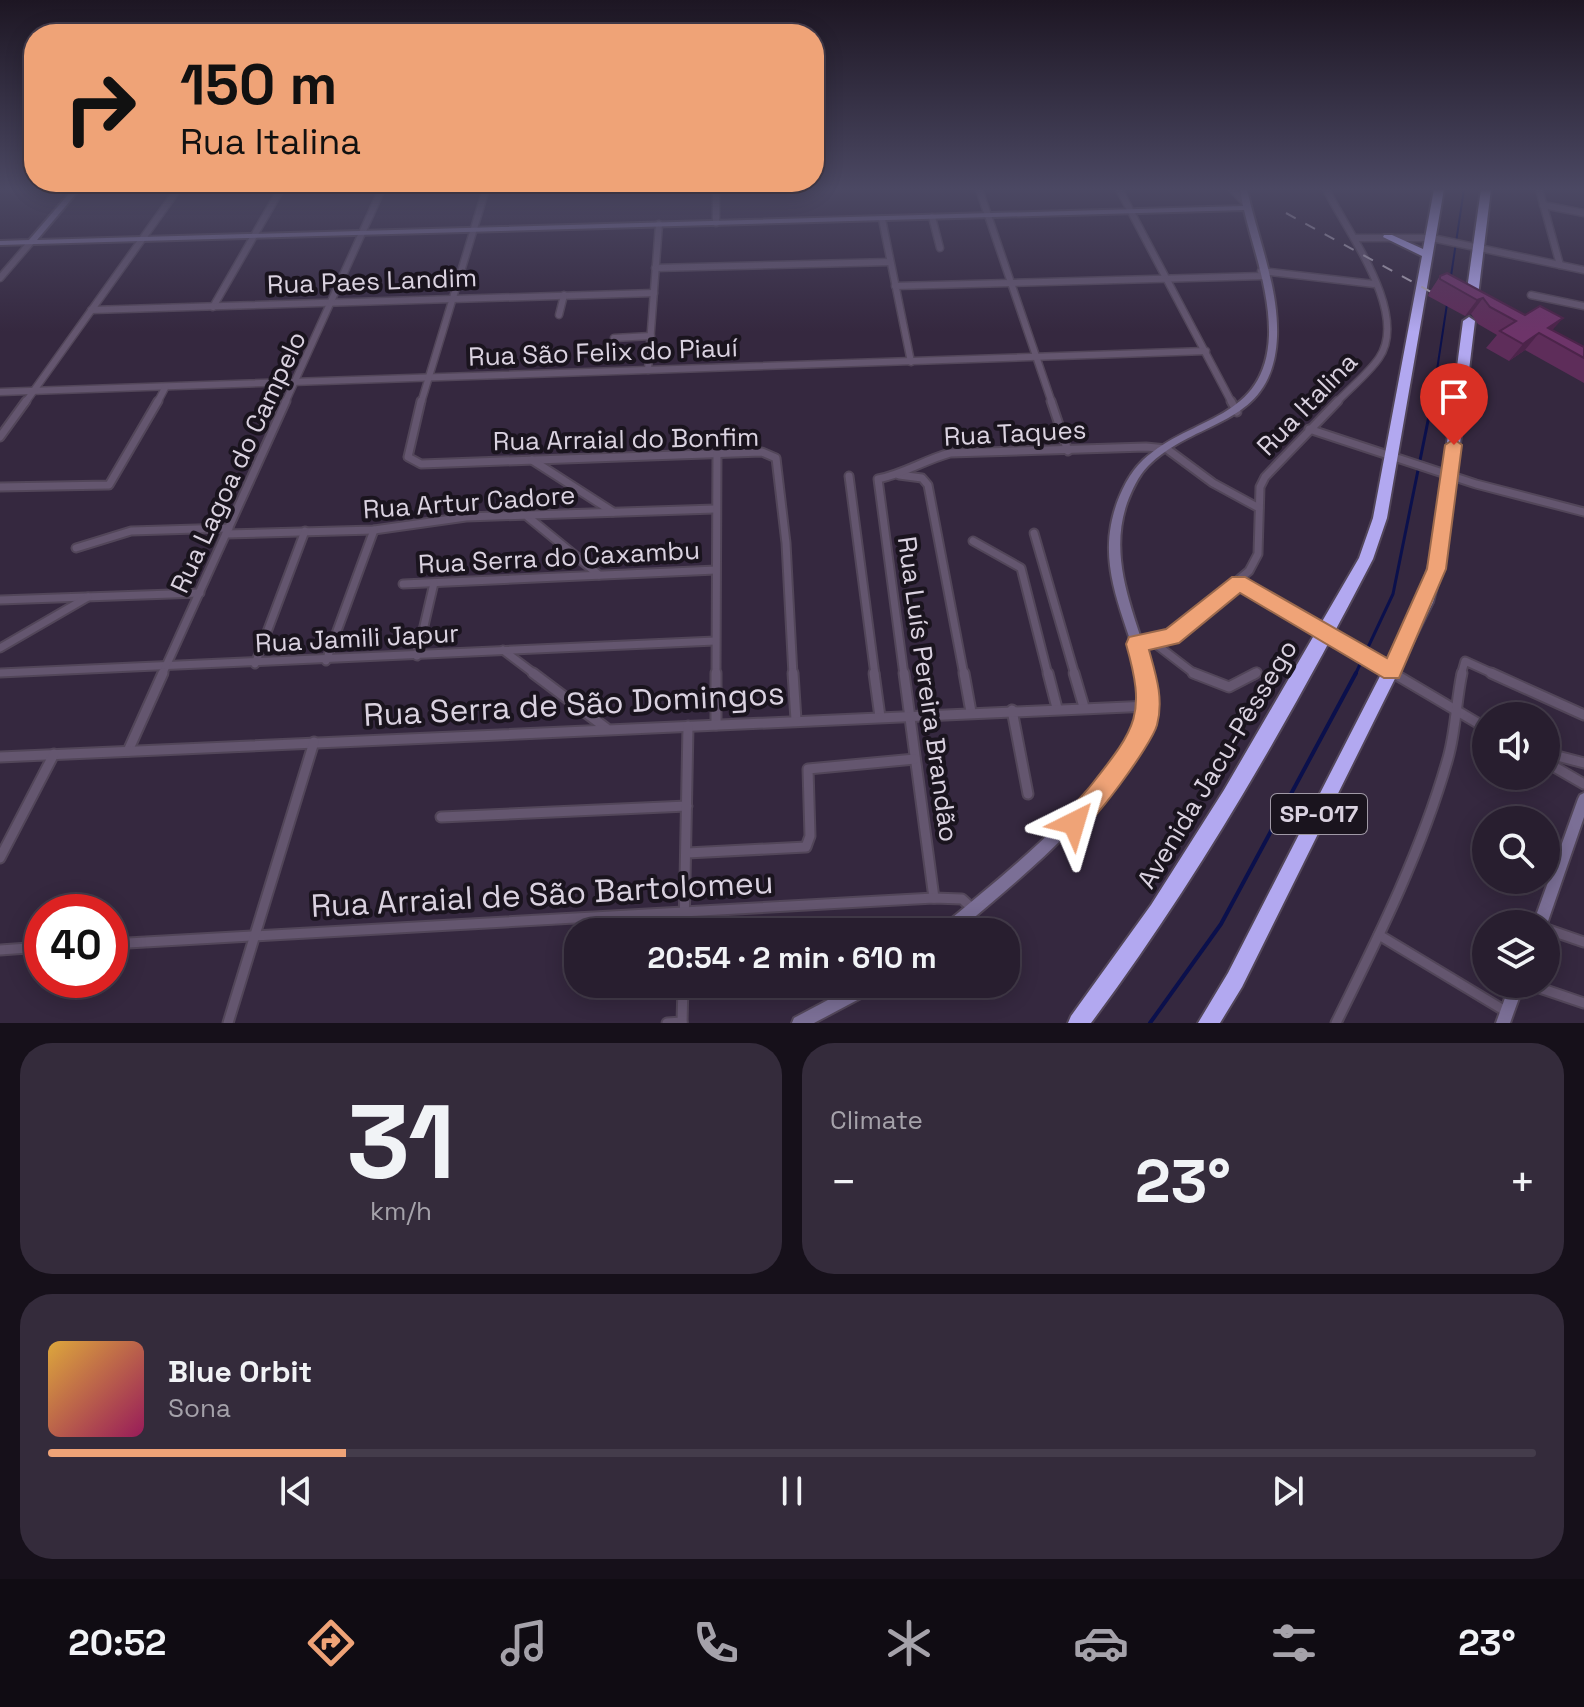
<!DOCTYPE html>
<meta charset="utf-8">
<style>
:root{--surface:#281e2f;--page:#342b3b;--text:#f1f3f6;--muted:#a5a2aa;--line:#443c4b;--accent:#efa377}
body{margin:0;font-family:"Space Grotesk",sans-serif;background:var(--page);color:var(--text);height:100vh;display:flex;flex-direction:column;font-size:30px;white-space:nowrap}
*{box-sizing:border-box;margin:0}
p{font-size:26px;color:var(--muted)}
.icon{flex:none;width:44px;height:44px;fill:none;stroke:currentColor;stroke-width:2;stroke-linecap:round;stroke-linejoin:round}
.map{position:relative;height:1023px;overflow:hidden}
.drawer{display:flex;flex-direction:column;gap:20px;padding:20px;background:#16101a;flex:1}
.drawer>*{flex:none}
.hud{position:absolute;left:24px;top:24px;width:800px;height:168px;border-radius:32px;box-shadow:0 4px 20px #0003,0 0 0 2px var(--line);background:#efa377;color:#111;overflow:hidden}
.fabs{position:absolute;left:1472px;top:702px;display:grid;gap:16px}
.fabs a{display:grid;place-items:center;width:88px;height:88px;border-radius:50%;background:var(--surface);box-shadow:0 4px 20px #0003,0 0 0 2px var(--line);font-size:40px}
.speed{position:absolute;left:24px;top:894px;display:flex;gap:16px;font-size:40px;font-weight:700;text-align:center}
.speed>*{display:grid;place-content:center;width:104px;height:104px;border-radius:50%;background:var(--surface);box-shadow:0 4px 20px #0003,0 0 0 2px var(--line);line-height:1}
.speed .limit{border:12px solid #d22;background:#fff;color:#111}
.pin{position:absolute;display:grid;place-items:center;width:68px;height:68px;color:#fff;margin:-82px -34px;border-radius:50% 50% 50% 0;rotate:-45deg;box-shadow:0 0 8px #0007}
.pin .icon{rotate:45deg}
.me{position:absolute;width:88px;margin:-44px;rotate:40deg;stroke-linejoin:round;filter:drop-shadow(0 0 6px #0008)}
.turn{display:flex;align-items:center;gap:28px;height:168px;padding:0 24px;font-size:36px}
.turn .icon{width:104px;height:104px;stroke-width:2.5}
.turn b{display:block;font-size:56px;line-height:68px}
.big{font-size:60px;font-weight:700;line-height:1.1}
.drawer .tile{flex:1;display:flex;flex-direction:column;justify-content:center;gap:12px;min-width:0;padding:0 28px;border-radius:32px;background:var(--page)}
.drawer .dial{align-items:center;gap:0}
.dial b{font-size:104px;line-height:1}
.song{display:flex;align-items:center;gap:24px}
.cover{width:96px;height:96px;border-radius:12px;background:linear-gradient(135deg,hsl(40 70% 55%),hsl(330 70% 35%))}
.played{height:8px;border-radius:4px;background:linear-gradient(90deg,var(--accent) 20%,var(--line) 20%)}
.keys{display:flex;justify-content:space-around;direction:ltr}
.heat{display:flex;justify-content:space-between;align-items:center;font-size:44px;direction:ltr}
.drawer .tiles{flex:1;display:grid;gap:20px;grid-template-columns:1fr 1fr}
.tile:last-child{grid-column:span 2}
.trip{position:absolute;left:564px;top:918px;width:456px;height:80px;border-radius:32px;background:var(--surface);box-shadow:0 4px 20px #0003,0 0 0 2px var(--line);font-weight:700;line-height:80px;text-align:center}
.tabs{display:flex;height:128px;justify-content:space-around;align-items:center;background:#100c13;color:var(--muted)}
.tabs .icon{width:56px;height:56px}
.tabs .on{color:var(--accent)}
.tabs b{font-size:36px;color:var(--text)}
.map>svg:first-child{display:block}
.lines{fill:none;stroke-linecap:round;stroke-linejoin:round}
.stream-far2{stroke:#0b104c;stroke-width:2}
.stream-far1{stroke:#0b104c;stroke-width:3}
.stream{stroke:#0b104c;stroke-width:4}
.street-far2-casing{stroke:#524659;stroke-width:9}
.street-far1-casing{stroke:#524659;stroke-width:11}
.street-casing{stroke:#524659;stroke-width:13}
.secondary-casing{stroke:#524659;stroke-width:4}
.highway-casing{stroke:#524659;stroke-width:4}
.street-far2{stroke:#64566f;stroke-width:6}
.street-far1{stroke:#64566f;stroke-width:7}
.street{stroke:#64566f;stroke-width:9}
.secondary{fill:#7b6f96;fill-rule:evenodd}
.highway{fill:#b2a8f0;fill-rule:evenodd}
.rail{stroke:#b4abbb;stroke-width:2;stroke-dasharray:11 11;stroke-linecap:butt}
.wall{fill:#5e2d5a}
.shaded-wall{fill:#4c244a}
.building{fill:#6d3469;stroke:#4c244a;stroke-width:2}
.route{fill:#efa377;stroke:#9b6a4d;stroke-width:2}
.labels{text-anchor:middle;stroke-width:8;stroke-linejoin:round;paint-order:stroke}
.shield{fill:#1a141e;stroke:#a099a6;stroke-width:2}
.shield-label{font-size:24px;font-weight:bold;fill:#dad2e0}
.street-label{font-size:26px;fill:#dad2e0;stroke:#1a141e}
.near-street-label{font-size:32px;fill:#dad2e0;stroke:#1a141e}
</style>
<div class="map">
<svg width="1584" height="1023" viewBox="0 0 1584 1023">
<rect width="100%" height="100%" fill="#35283f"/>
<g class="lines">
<g class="stream-far2">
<polyline points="1451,276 1464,189"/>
<polyline points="1432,403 1447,304"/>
</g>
<polyline class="stream-far1" points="1355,675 1393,594 1432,401"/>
<polyline class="stream" points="1150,1023 1221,924 1356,673"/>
<g class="street-far2-casing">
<g id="street-far2">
<polyline points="716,189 716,223"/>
<polyline points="979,189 1052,403"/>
<polyline points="1119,189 1232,403"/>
<polyline points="1232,189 1246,204"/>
<path d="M1326 189C1346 230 1410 313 1379 358 1368 374 1350 388 1336 403"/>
<polyline points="1539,189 1560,265"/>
<polyline points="1543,205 1584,213"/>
<polyline points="932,217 940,248"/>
<polyline points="882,219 911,362"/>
<polyline points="1354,238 1432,238 1584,270"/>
<polyline points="655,268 890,262"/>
<polyline points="1261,271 1374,284"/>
<polyline points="0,278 31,242"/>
<polyline points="895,286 1263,276"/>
<polyline points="1531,295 1584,306"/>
<polyline points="213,307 281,189"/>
<polyline points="91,310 654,293"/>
<polyline points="559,315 564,295"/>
<polyline points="614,338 651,336"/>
<polyline points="648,370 659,224"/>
<polyline points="0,392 1206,351"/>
<polyline points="25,403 178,189"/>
<polyline points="157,403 165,388"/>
<polyline points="285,403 382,189"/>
<polyline points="421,403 486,189"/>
</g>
</g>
<g class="street-far1-casing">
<g id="street-far1">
<polyline points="421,401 408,457 421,464 762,452 776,458 786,543 793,675"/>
<polyline points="1051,401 1068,451"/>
<polyline points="1231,401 1237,412"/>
<polyline points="1309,429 1476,484 1584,512"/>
<polyline points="0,437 26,401"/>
<polyline points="532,460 613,512"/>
<polyline points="899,475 922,478 928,485 964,675"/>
<polyline points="849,476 875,675"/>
<polyline points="0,487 109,485 158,401"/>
<polyline points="528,517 599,575"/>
<polyline points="1034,533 1075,675"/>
<polyline points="226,534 374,530 466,517 715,509"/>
<polyline points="973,541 1021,568 1048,675"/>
<polyline points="76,548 131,531 229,528"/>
<polyline points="1239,582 1396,675"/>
<polyline points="403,584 716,570"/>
<polyline points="0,600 200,593"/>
<polyline points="1153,642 1196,675"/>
<polyline points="1137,644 1171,637 1249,571 1258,554 1260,487 1265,477 1338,401"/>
<polyline points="0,648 88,597"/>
<polyline points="503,650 536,675"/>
<polyline points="417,656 434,583"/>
<polyline points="326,661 374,530"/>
<polyline points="255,664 305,531"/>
<polyline points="0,673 715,641"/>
<polyline points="162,675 286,401"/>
<polyline points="716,675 717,453"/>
<path d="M904 675 878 479C904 474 924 460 950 453L1146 447 1167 449 1213 483 1259 508"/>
<polyline points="1254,675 1257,672"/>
<polyline points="1461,675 1465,661 1496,675"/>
</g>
</g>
<g class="street-casing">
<g id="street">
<polyline points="533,673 606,728"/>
<polyline points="793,673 796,720"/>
<polyline points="874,673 880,717"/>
<polyline points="904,673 934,898"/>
<polyline points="964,673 971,712"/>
<polyline points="1048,673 1057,708"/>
<polyline points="1074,673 1084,707"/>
<polyline points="1193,673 1229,687 1256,673"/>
<polyline points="1393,673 1486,728"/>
<polyline points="1491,673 1584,715"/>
<polyline points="1012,710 1028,794"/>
<polyline points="716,725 716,673"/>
<polyline points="128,751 163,673"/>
<polyline points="1546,753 1584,763"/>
<polyline points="0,757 1150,706"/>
<polyline points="1546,762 1584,784"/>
<polyline points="441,817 687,806"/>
<polyline points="687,853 806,847 810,836 808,769 915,759"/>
<polyline points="0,858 54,754"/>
<polyline points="1546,929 1584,942"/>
<polyline points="684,932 688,726"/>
<polyline points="1379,935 1507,1012"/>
<polyline points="110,944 934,898 962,899 973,909"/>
<polyline points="0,950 42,947"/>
<polyline points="1528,984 1584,1003"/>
<polyline points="228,1023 314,742"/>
<polyline points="667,1023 682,1022"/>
<polyline points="682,1023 683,984"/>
<path d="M1336 1023C1378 938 1422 850 1448 758 1456 730 1456 701 1462 673"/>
</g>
</g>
<g class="secondary-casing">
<g id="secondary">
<path d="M73 189H80L37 240 1243 206 1240 189H1247C1257 237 1279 287 1277 337 1273 428 1197 417 1148 466 1138 476 1132 490 1127 503 1107 561 1136 617 1152 673 1156 687 1158 701 1155 715 1149 736 1134 755 1121 772 1075 834 1016 882 957 932H939L941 927C1001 877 1062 829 1110 767 1121 753 1134 738 1141 721 1144 711 1145 701 1144 691 1135 636 1100 583 1111 525 1115 503 1126 476 1143 460 1192 415 1266 421 1269 335 1270 293 1254 251 1244 210L0 245V241L29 240Z"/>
<polygon points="1584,793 1584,817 1547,924 1546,926 1546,924 1533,924 1578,799 1580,795"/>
<polygon points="858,984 880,984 878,989 814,1023 792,1023 794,1018"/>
<polygon points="1510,984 1524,984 1510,1023 1496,1023"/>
</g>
</g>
<g class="highway-casing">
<g id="highway">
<path d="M1434 189H1444L1387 518 1373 559C1290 719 1199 878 1091 1023H1068L1071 1016 1151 905 1224 790 1359 558 1373 518 1422 256 1383 237 1384 235H1392L1423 249Z"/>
<polygon points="1481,189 1491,189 1477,304 1471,308 1465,304"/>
<polygon points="1469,317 1475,321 1447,550 1433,602 1242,987 1220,1023 1198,1023 1228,973 1418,602 1433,550 1463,321"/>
</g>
</g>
<use href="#street-far2" class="street-far2"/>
<use href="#street-far1" class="street-far1"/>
<use href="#street" class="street"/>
<use href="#secondary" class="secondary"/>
<use href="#highway" class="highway"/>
<polyline class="rail" points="1286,213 1431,292"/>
</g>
<polygon class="wall" points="1440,276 1553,330 1584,347 1584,383 1525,350 1509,361 1486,348 1497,335 1478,324 1471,314 1465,316 1428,296 1429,293"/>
<g class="shaded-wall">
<polygon points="1483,298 1471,314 1465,316 1477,300"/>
<polygon points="1563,318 1549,334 1548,328"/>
<polygon points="1539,333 1525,350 1509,361 1523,344"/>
</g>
<polygon class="building" points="1447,273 1525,315 1540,306 1563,318 1548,328 1584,347 1584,358 1539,333 1523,344 1500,331 1516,321 1490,307 1483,298 1477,300 1440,279 1440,276"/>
<linearGradient id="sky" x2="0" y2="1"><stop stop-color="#1d1623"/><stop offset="0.57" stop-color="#4b4863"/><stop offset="1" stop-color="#4b4863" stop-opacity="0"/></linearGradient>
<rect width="1584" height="332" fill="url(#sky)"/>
<path class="route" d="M1454 439 1462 445 1446 569 1399 678H1384L1240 593 1179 643 1149 650C1156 675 1164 699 1157 725 1152 744 1091 828 1074 835L1065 832 1062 823C1068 808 1082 797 1092 784 1137 727 1146 714 1126 644L1129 637 1166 629 1232 577H1245L1387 658 1427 569 1445 445Z"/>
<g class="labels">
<rect class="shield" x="1271" y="794" width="96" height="40" rx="6"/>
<g class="shield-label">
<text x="1319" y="822">SP-017</text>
</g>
<g class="street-label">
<text transform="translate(372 281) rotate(-2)" y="9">Rua Paes Landim</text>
<text transform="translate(603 352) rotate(-2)" y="9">Rua São Felix do Piauí</text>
<text transform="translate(1307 404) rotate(-46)" y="9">Rua Italina</text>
<text transform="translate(1015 433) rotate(-3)" y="9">Rua Taques</text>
<text transform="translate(626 439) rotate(-1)" y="9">Rua Arraial do Bonfim</text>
<text transform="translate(238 462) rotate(-65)" y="9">Rua Lagoa do Campelo</text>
<text transform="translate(469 502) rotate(-4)" y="9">Rua Artur Cadore</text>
<text transform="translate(559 557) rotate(-3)" y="9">Rua Serra do Caxambu</text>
<text transform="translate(357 638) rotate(-3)" y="9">Rua Jamili Japur</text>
<text transform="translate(928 689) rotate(82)" y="9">Rua Luís Pereira Brandão</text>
<text transform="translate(1217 764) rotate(-59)" y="9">Avenida Jacu-Pêssego</text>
</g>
<g class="near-street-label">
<text transform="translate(574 704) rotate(-3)" y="11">Rua Serra de São Domingos</text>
<text transform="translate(542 894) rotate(-3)" y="11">Rua Arraial de São Bartolomeu</text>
</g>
</g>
</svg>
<div class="fabs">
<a><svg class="icon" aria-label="sound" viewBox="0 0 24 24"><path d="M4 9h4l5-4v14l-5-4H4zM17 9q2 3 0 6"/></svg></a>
<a><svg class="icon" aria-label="search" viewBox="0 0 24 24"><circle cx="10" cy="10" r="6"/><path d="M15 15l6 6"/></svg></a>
<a><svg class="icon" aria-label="layers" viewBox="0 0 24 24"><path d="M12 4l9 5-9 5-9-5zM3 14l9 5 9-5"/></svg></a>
</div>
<div class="speed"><div class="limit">40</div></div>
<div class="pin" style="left:1454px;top:445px;background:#d93025"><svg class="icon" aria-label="arrive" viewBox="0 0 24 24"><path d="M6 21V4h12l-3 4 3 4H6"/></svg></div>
<svg class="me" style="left:1074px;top:823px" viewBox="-20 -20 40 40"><path d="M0-17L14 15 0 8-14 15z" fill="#efa377" stroke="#fff" stroke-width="4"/></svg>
<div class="trip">20:54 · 2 min · 610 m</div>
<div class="hud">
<div class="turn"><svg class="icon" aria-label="right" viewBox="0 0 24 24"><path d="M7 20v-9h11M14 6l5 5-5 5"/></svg><div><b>150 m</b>Rua Italina</div></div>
</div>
</div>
<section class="drawer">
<div class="tiles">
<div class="tile dial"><b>31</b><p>km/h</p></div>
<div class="tile"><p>Climate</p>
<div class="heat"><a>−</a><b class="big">23°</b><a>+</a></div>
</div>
<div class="tile">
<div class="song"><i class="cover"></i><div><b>Blue Orbit</b><p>Sona</p></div></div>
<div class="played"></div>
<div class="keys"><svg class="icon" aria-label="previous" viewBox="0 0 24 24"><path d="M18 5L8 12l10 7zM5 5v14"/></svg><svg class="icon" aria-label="pause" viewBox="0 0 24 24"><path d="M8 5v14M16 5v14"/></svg><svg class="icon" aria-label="next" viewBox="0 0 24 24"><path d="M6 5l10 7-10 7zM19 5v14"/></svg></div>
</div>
</div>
</section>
<nav class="tabs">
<b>20:52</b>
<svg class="icon on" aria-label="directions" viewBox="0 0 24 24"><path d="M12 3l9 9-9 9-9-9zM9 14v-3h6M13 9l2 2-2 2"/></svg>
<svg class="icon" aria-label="music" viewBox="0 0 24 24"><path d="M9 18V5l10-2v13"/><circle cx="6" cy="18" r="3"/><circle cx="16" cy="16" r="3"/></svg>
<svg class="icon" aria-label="phone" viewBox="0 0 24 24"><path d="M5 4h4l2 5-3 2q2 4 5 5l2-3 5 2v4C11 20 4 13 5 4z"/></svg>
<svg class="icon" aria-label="climate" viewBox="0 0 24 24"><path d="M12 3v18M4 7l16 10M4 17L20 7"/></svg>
<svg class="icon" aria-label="car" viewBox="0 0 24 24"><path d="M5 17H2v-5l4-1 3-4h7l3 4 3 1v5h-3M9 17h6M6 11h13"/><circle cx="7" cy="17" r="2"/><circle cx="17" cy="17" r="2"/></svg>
<svg class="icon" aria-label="filters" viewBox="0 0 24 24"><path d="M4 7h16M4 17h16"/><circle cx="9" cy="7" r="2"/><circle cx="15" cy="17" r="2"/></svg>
<b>23°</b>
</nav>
